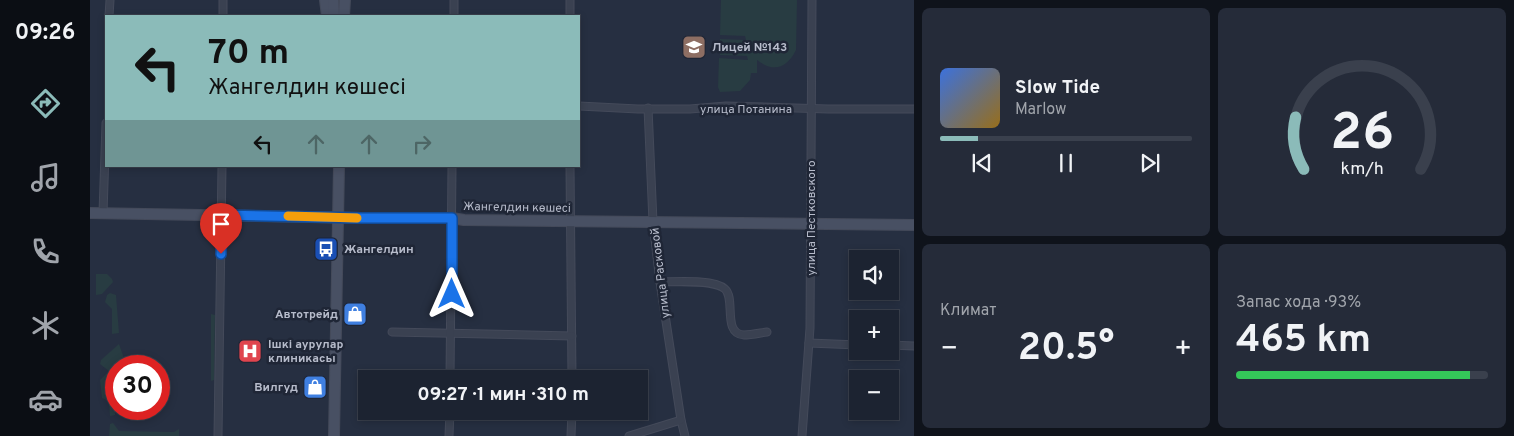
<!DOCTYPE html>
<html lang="ru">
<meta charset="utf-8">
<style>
:root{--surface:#1c2331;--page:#252b39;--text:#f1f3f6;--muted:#a0a4ab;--line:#3a404d;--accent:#8bbbb9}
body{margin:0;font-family:Overpass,sans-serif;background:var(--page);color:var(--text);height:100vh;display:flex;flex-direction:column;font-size:19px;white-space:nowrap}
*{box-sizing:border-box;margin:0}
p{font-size:16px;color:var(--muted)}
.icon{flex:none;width:28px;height:28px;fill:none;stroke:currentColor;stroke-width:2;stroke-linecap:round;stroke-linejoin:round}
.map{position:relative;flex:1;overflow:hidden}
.panel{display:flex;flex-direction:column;gap:8px;padding:8px;background:#0f131b;width:600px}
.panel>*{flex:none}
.guide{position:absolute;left:15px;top:15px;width:475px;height:152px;border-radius:0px;box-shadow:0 2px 8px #0003,0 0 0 1px var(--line);background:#8bbbb9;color:#111;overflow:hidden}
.buttons{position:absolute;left:759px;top:250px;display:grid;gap:10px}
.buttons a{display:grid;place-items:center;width:50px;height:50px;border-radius:0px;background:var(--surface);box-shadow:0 2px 8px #0003,0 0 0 1px var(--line);font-size:25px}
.speed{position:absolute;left:15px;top:355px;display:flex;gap:10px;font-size:25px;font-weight:700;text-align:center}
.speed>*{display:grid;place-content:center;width:65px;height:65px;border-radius:50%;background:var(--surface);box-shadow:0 2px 8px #0003,0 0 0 1px var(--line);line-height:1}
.speed .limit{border:8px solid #d22;background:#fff;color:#111}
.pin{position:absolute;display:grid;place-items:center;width:42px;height:42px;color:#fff;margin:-51px -21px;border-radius:50% 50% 50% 0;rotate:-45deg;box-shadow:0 0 5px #0007}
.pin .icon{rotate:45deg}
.me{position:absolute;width:55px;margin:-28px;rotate:0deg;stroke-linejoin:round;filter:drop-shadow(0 0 4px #0008)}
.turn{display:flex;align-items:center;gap:18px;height:105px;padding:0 20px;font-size:22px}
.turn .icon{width:65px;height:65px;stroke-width:2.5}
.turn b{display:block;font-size:35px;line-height:42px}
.lanes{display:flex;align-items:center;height:48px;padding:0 20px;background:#0003;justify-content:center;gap:25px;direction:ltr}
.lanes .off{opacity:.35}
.big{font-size:38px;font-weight:700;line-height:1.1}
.panel .card{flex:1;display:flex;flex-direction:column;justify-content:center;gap:8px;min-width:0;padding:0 18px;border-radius:8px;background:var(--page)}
.panel .dial{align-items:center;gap:0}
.dial svg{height:130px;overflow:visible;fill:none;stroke:var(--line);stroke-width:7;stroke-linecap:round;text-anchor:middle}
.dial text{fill:var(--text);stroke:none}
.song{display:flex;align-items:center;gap:15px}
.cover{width:60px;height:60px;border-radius:8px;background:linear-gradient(135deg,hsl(220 70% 55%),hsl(40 70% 35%))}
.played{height:5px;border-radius:2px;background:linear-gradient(90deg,var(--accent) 15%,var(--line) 15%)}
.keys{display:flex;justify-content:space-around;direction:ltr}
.heat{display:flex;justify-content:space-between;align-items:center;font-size:28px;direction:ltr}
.charge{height:8px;border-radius:4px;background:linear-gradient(90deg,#34c759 93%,var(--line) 0)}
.panel .tiles{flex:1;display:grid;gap:8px;grid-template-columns:repeat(2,1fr)}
.trip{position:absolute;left:268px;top:370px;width:290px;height:50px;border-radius:0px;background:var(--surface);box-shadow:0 2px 8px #0003,0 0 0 1px var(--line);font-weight:700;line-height:50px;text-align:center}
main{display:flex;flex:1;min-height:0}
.tab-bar{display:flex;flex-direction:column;width:90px;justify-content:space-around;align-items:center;background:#0b0e14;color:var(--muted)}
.tab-bar .icon{width:35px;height:35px}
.tab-bar .selected{color:var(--accent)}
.tab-bar b{font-size:22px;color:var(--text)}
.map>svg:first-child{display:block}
.green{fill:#283c42}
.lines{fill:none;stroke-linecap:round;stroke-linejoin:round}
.street-casing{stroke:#444a5a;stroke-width:9}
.secondary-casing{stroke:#444a5a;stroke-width:12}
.street{stroke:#3a4151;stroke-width:7}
.secondary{stroke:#485063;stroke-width:10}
.route-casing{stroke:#114b97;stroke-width:12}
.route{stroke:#1a73e8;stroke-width:9}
.slow{stroke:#f59e0b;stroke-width:9}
.labels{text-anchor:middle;stroke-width:5;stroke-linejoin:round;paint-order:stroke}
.poi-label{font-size:12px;font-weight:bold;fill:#b7bccb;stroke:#1f2636;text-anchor:start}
.street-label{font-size:12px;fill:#b7bccb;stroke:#1f2636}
</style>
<main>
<nav class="tab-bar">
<b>09:26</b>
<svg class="icon selected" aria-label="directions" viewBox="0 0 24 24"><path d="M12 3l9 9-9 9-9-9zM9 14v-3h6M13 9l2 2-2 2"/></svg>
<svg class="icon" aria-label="music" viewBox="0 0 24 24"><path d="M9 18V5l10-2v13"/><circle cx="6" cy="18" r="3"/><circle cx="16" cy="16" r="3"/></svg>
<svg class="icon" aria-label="phone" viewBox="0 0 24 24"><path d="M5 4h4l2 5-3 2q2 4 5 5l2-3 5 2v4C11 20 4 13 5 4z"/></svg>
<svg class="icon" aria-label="climate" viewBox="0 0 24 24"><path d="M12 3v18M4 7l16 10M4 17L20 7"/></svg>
<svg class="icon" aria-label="car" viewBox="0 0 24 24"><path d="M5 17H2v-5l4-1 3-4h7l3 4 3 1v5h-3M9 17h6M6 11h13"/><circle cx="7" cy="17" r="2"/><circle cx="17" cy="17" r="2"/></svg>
</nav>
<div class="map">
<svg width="824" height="436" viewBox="0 0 824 436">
<rect width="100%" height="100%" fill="#262f41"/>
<g class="green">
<path d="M631 0H707L706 50C697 68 684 73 667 60V73H661L660 80 650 91 630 92 628 87 629 58 658 60 657 56 630 55V39L656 40 655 36 630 35Z"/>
<polygon points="6,274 17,274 22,279 23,282 12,294 6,295"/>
<polygon points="20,293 26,295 29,333 22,334 22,309 15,302 17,295"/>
<polygon points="121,314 125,315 124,380 121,381"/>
<polygon points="29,344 35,361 33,366 26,366 25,415 20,416 19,401 12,398 10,380 19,371 10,364 11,360"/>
<polygon points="23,423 29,431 84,432 89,429 89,436 19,436 20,424"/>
</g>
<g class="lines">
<g class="street-casing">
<g id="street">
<polyline points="133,0 133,16"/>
<polyline points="19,16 20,0"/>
<polyline points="364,16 364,0"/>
<polyline points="480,16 480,0"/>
<polyline points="489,106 548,109 600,109 636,106 738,109 824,109"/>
<polyline points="558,108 563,222 570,282 591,420 595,436"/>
<polyline points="480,166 482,379"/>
<polyline points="13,213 16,123"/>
<path d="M570 282C585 282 624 279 635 289 646 299 632 334 654 335 661 335 670 333 677 332"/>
<polyline points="302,332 482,336"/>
<polyline points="719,343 768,345"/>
<polyline points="800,345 824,346"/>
<polyline points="360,379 362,166"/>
<polyline points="128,436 132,166"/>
<polyline points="359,436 360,411"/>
<polyline points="481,436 482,411"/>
<polyline points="539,436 591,420"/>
<polyline points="712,436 720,328 722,0"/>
</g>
</g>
<g class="secondary-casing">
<g id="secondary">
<polyline points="235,0 237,16"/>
<polyline points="243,0 244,16"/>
<polyline points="254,16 255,0"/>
<polyline points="0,213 272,218 362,218 374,220 824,225"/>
<polyline points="244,436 249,166"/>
</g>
</g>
<use href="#street" class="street"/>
<use href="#secondary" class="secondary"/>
</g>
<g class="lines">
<g class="route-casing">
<polyline id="route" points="131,254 132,215 272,218 362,218 362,294"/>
</g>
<use href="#route" class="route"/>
<polyline class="slow" points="198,216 267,218"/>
</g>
<defs>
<g id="school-square" transform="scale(1.25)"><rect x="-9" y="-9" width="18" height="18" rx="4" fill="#8d6e63" stroke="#1f2636"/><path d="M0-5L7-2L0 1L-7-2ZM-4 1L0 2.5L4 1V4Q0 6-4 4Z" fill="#fff"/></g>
<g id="bus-square" transform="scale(1.25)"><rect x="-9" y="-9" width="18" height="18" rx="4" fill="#1a4fb4" stroke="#1f2636"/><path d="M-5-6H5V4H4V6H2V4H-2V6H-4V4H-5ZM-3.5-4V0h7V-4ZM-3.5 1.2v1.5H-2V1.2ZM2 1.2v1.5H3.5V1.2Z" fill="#fff"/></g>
<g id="shop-square" transform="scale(1.25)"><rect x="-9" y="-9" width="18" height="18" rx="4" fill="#3f7fe0" stroke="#1f2636"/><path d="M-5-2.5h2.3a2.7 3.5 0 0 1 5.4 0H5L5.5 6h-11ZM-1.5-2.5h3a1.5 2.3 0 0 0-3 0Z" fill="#fff"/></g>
<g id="hospital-square" transform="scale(1.25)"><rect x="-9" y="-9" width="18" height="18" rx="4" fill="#e0444e" stroke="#1f2636"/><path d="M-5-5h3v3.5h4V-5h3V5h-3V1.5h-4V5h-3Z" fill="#fff"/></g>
</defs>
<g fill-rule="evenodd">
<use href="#school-square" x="604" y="47"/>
<use href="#bus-square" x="236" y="249"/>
<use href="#shop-square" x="265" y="314"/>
<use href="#hospital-square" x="160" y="351"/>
<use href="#shop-square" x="225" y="387"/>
</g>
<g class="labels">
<g class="poi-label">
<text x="622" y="51">Лицей №143</text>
<text x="254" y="253">Жангелдин</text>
<text x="248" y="318" text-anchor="end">Автотрейд</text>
<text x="178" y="348">Ішкі аурулар<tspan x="178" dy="14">клиникасы</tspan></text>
<text x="208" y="391" text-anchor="end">Вилгуд</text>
</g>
<g class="street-label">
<text x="656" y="113">улица Потанина</text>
<text transform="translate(427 207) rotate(1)" y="4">Жангелдин көшесі</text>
<text transform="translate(721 218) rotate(-90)" y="4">улица Пестковского</text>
<text transform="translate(570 273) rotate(-97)" y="4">улица Расковой</text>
</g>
</g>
</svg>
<div class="buttons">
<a><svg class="icon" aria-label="sound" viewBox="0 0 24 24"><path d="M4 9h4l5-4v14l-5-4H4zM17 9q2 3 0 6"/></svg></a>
<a>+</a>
<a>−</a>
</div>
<div class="speed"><div class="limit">30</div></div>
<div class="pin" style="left:131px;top:254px;background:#d93025"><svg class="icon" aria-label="arrive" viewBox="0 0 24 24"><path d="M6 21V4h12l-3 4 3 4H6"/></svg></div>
<svg class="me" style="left:362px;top:294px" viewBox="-20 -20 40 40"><path d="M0-17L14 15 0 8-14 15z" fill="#1a73e8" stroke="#fff" stroke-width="4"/></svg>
<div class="trip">09:27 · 1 мин · 310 m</div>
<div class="guide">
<div class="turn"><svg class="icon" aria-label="left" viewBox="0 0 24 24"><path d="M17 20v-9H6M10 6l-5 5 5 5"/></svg><div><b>70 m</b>Жангелдин көшесі</div></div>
<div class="lanes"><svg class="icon" aria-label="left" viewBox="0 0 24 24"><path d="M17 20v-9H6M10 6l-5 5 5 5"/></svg><svg class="icon off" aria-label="ahead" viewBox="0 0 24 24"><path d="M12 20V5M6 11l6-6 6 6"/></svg><svg class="icon off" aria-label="ahead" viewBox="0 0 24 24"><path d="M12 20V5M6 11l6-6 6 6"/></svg><svg class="icon off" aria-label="right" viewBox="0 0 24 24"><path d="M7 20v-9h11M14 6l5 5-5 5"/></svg></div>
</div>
</div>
<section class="panel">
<div class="tiles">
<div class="card">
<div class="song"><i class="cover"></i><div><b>Slow Tide</b><p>Marlow</p></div></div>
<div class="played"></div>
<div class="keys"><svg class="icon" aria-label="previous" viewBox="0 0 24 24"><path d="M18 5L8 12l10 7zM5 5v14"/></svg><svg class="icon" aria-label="pause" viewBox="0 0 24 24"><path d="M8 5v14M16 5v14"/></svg><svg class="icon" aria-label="next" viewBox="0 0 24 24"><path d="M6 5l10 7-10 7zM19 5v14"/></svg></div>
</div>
<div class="card dial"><svg viewBox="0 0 100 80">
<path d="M14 69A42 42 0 1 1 86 69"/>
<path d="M14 69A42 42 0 0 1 9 37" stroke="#8bbbb9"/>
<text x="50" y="56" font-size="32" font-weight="700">26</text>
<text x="50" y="72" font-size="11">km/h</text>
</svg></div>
<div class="card"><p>Климат</p>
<div class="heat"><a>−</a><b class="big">20.5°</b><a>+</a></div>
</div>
<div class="card"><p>Запас хода · 93%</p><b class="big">465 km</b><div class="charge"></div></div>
</div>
</section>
</main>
